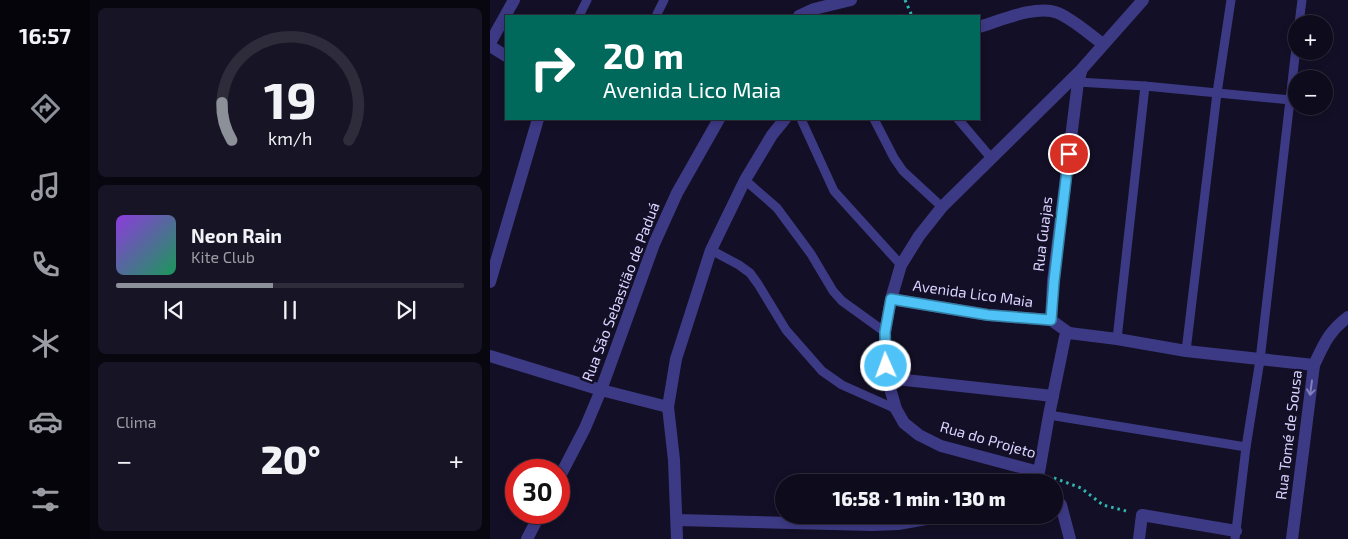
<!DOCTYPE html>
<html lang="pt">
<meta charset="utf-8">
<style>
:root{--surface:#0e0b1c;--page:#171425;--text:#f1f3f6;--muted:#9b9ba3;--line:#2e2b3b;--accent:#8c9099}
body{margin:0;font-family:"Exo 2",sans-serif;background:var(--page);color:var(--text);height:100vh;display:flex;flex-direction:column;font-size:19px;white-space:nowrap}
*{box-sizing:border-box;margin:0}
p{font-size:16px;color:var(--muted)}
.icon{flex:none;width:28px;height:28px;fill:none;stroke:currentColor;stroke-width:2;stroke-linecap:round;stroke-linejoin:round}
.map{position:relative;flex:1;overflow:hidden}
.sheet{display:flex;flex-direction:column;gap:8px;padding:8px;background:#08060f;width:400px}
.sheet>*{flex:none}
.top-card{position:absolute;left:15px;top:15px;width:475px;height:105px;border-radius:0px;box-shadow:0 2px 8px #0003,0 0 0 1px var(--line);background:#00695c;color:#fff;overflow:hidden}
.buttons{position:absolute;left:798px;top:15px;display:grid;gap:10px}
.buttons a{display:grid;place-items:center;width:45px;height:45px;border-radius:50%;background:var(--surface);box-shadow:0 2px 8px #0003,0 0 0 1px var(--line);font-size:25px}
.speed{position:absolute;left:15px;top:459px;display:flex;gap:10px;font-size:25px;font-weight:700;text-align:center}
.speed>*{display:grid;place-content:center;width:65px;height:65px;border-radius:50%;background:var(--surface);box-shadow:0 2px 8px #0003,0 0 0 1px var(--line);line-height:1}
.speed .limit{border:8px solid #d22;background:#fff;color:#111}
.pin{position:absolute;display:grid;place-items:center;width:42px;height:42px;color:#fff;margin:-21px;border:2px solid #fff;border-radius:50%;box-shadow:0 1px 5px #0007}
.me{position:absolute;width:55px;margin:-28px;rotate:358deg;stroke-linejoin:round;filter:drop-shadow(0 0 4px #0008)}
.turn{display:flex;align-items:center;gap:18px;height:105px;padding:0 15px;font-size:22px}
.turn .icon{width:65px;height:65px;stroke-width:2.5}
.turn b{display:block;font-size:35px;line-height:42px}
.big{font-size:38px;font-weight:800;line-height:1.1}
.sheet .widget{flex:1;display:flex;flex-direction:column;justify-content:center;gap:8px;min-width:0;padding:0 18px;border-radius:8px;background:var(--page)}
.sheet .dial{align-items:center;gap:0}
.dial svg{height:130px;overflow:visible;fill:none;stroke:var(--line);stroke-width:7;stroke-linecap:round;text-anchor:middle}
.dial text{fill:var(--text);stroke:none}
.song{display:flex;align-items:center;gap:15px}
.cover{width:60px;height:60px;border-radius:8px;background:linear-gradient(135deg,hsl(270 70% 55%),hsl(150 70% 35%))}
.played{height:5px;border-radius:2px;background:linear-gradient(90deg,var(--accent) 45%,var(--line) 45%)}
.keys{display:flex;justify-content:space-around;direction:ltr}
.heat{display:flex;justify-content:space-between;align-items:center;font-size:28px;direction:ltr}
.trip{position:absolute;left:285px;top:474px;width:288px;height:50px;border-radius:25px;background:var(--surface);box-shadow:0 2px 8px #0003,0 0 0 1px var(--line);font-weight:800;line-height:50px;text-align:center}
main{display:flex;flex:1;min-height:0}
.menu{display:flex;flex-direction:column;width:90px;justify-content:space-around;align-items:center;background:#06040b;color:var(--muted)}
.menu .icon{width:35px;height:35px}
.menu .selected{color:var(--accent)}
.menu b{font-size:22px;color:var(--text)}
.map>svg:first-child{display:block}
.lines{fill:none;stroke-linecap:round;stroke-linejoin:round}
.path{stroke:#2fb8b0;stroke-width:3;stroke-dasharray:2.5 4;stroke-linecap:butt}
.lane{stroke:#3d3a85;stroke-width:9}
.street{stroke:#3d3a85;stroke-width:12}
.oneway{stroke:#837fbc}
.route-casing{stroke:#337fa1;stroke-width:12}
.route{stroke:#4fc3f7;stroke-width:9}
.labels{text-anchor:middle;stroke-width:5;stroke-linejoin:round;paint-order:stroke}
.street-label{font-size:15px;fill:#d9d4ff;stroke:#130f26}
</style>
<main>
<nav class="menu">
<b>16:57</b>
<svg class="icon selected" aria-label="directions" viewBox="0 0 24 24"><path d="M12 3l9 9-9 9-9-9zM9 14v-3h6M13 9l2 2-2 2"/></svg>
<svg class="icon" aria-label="music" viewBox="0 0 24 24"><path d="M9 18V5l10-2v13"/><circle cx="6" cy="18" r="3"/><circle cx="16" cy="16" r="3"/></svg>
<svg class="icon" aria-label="phone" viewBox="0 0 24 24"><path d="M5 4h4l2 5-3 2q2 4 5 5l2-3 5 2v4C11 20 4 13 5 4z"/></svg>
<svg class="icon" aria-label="climate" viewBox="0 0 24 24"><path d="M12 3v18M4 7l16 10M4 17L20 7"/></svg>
<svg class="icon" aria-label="car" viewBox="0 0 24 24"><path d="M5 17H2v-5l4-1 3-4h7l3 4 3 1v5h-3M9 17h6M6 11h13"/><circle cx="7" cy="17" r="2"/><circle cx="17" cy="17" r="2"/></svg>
<svg class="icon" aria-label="filters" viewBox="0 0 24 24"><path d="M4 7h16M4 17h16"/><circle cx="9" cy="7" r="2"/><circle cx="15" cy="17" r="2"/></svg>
</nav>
<section class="sheet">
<div class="widget dial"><svg viewBox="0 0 100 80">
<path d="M14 69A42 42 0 1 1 86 69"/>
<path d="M14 69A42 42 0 0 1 8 46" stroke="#8c9099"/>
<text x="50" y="56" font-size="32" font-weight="700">19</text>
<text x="50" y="72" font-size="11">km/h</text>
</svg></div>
<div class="widget">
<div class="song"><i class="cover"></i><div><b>Neon Rain</b><p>Kite Club</p></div></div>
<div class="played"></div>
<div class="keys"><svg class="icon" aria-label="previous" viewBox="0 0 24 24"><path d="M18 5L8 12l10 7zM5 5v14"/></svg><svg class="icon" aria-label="pause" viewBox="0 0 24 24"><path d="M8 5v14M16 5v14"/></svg><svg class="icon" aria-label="next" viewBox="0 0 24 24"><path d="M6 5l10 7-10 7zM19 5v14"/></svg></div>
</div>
<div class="widget"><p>Clima</p>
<div class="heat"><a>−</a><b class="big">20°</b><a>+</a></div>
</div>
</section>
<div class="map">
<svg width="858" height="539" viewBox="0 0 858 539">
<rect width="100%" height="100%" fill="#130f26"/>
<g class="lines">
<g class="path">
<polyline points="415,0 422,16"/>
<polyline points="564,478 591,488 613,505 636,511"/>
</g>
<g class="lane">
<polyline points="167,14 174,0"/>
<polyline points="89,16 97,0"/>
<polyline points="809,24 812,0"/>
<polyline points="588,82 655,86 801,100"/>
<polyline points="311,119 344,191 411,265"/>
<polyline points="384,119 404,158 413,171 452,207"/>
<polyline points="468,119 502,159"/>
<polyline points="255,180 287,208 321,254 343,291 352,301 395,332"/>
<polyline points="221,250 249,265 260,273 268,284 296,330 332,371 352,385 406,409"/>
<polyline points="627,339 655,86"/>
<polyline points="696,351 727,93 741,0"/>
<polyline points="559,415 756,447"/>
<polyline points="745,539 756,447 770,360 806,48"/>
</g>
<g class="street">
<polyline points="653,0 591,70 452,207 429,236 411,265 401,299 395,332 395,353 397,378 406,409 414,423 429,435 451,446 549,472 559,415 575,337 579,333 627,339 696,351 824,365"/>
<polyline points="309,16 324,9 361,0"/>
<path d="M489 27C510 21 547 4 568 13 584 20 599 34 613 44"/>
<polyline points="0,43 24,0"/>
<polyline points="0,46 16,56"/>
<polyline points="0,282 48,119"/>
<polyline points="401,299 498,315 561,320"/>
<polyline points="579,333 561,320 563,281 588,82 591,72"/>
<polyline points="0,356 111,390 178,407"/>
<polyline points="397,378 563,396"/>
<polyline points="69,478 95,428 111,390 164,244 187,193 229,119"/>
<polyline points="564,497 571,505 580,539"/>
<polyline points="187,520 382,525 408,524 459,515"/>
<polyline points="37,539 51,512"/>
<polyline points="187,539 184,460 178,407 186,359 221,250 255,180 282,135 295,119"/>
<polyline points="649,539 652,515 746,531"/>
<path d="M802 539 824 365C834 344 839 331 858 317"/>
</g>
</g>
<defs><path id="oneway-shaft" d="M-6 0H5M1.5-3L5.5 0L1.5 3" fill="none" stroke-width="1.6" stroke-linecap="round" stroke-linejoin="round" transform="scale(1.25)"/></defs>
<use class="oneway" href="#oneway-shaft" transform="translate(821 388) rotate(97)"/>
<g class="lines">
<g class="route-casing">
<polyline id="route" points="396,366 395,332 401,299 498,315 561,320 564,281 579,154"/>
</g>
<use href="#route" class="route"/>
</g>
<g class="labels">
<g class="street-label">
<text transform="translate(553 234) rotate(-83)" y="5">Rua Guajas</text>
<text transform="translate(131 292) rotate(-69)" y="5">Rua São Sebastião de Paduá</text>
<text transform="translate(483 294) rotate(8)" y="5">Avenida Lico Maia</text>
<text transform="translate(799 435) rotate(-83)" y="5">Rua Tomé de Sousa</text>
<text transform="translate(498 440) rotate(16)" y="5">Rua do Projeto</text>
</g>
</g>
</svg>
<div class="buttons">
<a>+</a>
<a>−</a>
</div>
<div class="speed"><div class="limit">30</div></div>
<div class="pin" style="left:579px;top:154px;background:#d93025"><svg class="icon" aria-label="arrive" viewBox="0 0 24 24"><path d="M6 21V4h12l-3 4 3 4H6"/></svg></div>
<svg class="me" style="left:396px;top:366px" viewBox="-20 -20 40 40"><circle r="17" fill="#4fc3f7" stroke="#fff" stroke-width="3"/><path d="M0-11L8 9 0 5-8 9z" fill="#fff"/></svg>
<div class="trip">16:58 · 1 min · 130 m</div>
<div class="top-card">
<div class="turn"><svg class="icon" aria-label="right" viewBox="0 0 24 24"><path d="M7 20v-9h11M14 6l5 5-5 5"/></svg><div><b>20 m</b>Avenida Lico Maia</div></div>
</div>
</div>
</main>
